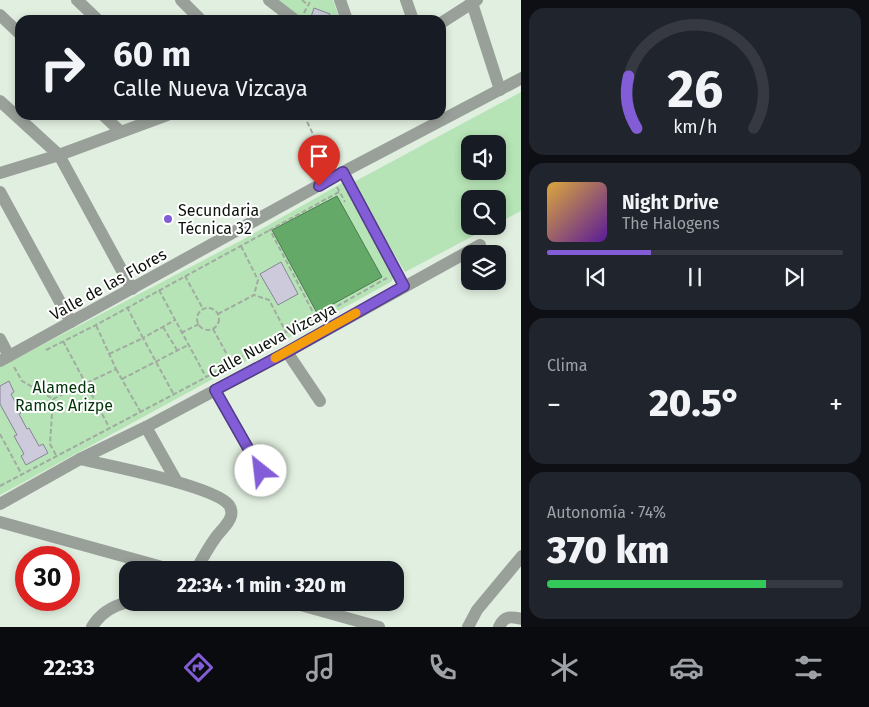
<!DOCTYPE html>
<html lang="es">
<meta charset="utf-8">
<style>
:root{--surface:#171b24;--page:#20242c;--text:#f1f3f6;--muted:#9ea1a6;--line:#363941;--accent:#825dd7}
body{margin:0;font-family:"Fira Sans",sans-serif;background:var(--page);color:var(--text);height:100vh;display:flex;flex-direction:column;font-size:19px;white-space:nowrap}
*{box-sizing:border-box;margin:0}
p{font-size:16px;color:var(--muted)}
.icon{flex:none;width:28px;height:28px;fill:none;stroke:currentColor;stroke-width:2;stroke-linecap:round;stroke-linejoin:round}
.map{position:relative;flex:1;overflow:hidden}
.side{display:flex;flex-direction:column;gap:8px;padding:8px;background:#0d0f14;width:348px}
.side>*{flex:none}
.hud{position:absolute;left:15px;top:15px;width:431px;height:105px;border-radius:15px;box-shadow:0 2px 8px #0003;background:#171b24;color:var(--text);overflow:hidden}
.controls{position:absolute;left:461px;top:135px;display:grid;gap:10px}
.controls a{display:grid;place-items:center;width:45px;height:45px;border-radius:10px;background:var(--surface);box-shadow:0 2px 8px #0003;font-size:25px}
.speed{position:absolute;left:15px;top:546px;display:flex;gap:10px;font-size:25px;font-weight:700;text-align:center}
.speed>*{display:grid;place-content:center;width:65px;height:65px;border-radius:50%;background:var(--surface);box-shadow:0 2px 8px #0003;line-height:1}
.speed .limit{border:8px solid #d22;background:#fff;color:#111}
.pin{position:absolute;display:grid;place-items:center;width:42px;height:42px;color:#fff;margin:-51px -21px;border-radius:50% 50% 50% 0;rotate:-45deg;box-shadow:0 0 5px #0007}
.pin .icon{rotate:45deg}
.me{position:absolute;width:55px;margin:-28px;rotate:331deg;stroke-linejoin:round;filter:drop-shadow(0 0 4px #0008)}
.turn{display:flex;align-items:center;gap:18px;height:105px;padding:0 15px;font-size:22px}
.turn .icon{width:65px;height:65px;stroke-width:2.5}
.turn b{display:block;font-size:35px;line-height:42px}
.big{font-size:38px;font-weight:800;line-height:1.1}
.side .tile{flex:1;display:flex;flex-direction:column;justify-content:center;gap:8px;min-width:0;padding:0 18px;border-radius:15px;background:var(--page)}
.side .dial{align-items:center;gap:0}
.dial svg{height:130px;overflow:visible;fill:none;stroke:var(--line);stroke-width:7;stroke-linecap:round;text-anchor:middle}
.dial text{fill:var(--text);stroke:none}
.song{display:flex;align-items:center;gap:15px}
.cover{width:60px;height:60px;border-radius:8px;background:linear-gradient(135deg,hsl(40 70% 55%),hsl(270 70% 35%))}
.played{height:5px;border-radius:2px;background:linear-gradient(90deg,var(--accent) 35%,var(--line) 35%)}
.keys{display:flex;justify-content:space-around;direction:ltr}
.heat{display:flex;justify-content:space-between;align-items:center;font-size:28px;direction:ltr}
.charge{height:8px;border-radius:4px;background:linear-gradient(90deg,#34c759 74%,var(--line) 0)}
.trip{position:absolute;left:119px;top:561px;width:285px;height:50px;border-radius:15px;background:var(--surface);box-shadow:0 2px 8px #0003;font-weight:800;line-height:50px;text-align:center}
.tab-bar{display:flex;height:80px;justify-content:space-around;align-items:center;background:#090b0e;color:var(--muted)}
.tab-bar .icon{width:35px;height:35px}
.tab-bar .current{color:var(--accent)}
.tab-bar b{font-size:22px;color:var(--text)}
main{display:flex;flex:1;min-height:0}
.map>svg:first-child{display:block}
.green{fill:#b6e4b6;fill-rule:evenodd}
.water{fill:#65a968;stroke:#4b7c4d}
.building{fill:#cdcadc;stroke:#878494}
.lines{fill:none;stroke-linecap:round;stroke-linejoin:round}
.path{stroke:#a1aca0;stroke-width:2;stroke-dasharray:5 2.5;stroke-linecap:butt}
.minor{stroke:#999f99;stroke-width:12}
.route-casing{stroke:#543c8c;stroke-width:12}
.route{stroke:#825dd7;stroke-width:9}
.slow{stroke:#f59e0b;stroke-width:9}
.poi-dot{fill:#825dd7;stroke:#fff;stroke-width:2}
.labels{text-anchor:middle;stroke-width:4;stroke-linejoin:round;paint-order:stroke}
.poi-label{font-size:16px;fill:#0d120d;stroke:#fff;text-anchor:start}
.street-label{font-size:16px;fill:#0d120d;stroke:#fff}
.park-label{font-size:16px;fill:#023509;stroke:#fff}
</style>
<main>
<div class="map">
<svg width="522" height="627" viewBox="0 0 522 627">
<rect width="100%" height="100%" fill="#e1efe0"/>
<g class="green">
<polygon points="274,0 333,0 340,20 301,20"/>
<path d="M521 92V211L498 223V199H470V226H492L405 272 352 183ZM470 144H498V171H470Z"/>
<polygon points="342,183 394,276 391,282 0,495 0,367 242,240"/>
</g>
<polygon class="water" points="337,196 382,277 317,313 272,230"/>
<g class="building">
<polygon points="314,8 330,14 328,20 310,20"/>
<polygon points="281,262 298,294 278,305 260,274"/>
<polygon points="9,381 14,392 11,394 21,413 19,414 27,429 29,428 39,446 43,444 48,453 26,465 21,456 24,454 14,436 17,435 0,404 0,386"/>
</g>
<g class="lines">
<g class="path">
<polyline points="302,0 308,5"/>
<polyline points="304,13 311,0"/>
<polyline points="304,115 329,169"/>
<polyline points="337,187 345,202"/>
<polyline points="339,192 270,230 316,318 387,278"/>
<polyline points="241,246 258,280 254,295"/>
<polyline points="185,276 203,309"/>
<polyline points="159,290 206,377"/>
<circle cx="208" cy="319" r="11"/>
<polyline points="218,314 254,295 269,300 286,332"/>
<polyline points="163,327 177,350"/>
<polyline points="213,329 230,360"/>
<polyline points="181,333 199,324"/>
<polyline points="63,341 109,427"/>
<polyline points="46,350 96,325 270,230"/>
<polyline points="109,354 143,338 127,307"/>
<polyline points="14,367 22,381 53,399"/>
<polyline points="116,369 140,411"/>
<polyline points="122,379 188,345"/>
<polyline points="173,393 143,338 175,320"/>
<polyline points="53,399 116,369 96,325"/>
<polyline points="53,399 50,444 57,457"/>
<polyline points="0,434 22,475"/>
<polyline points="0,486 199,381 286,332 316,318"/>
</g>
<g class="minor">
<polyline points="77,0 98,20"/>
<polyline points="181,0 201,20"/>
<polyline points="269,0 295,20"/>
<polyline points="340,0 347,20"/>
<polyline points="406,0 413,20"/>
<polyline points="471,0 500,90"/>
<polyline points="0,15 20,34"/>
<polyline points="441,23 477,0"/>
<polyline points="0,101 59,155 132,289"/>
<polyline points="103,115 121,132"/>
<polyline points="343,172 404,286"/>
<polyline points="0,173 59,155 167,115"/>
<polyline points="0,192 71,322"/>
<polyline points="0,339 9,356"/>
<polyline points="287,352 320,401"/>
<polyline points="0,361 343,172 522,78"/>
<polyline points="215,390 261,471"/>
<polyline points="146,427 177,482"/>
<path d="M80 459C107 465 215 486 229 505 231 508 232 512 231 516 229 524 221 530 216 537 208 548 202 559 196 570"/>
<polyline points="0,504 80,459 146,427 287,352 480,245"/>
<polyline points="0,522 173,570"/>
<polyline points="290,602 379,627"/>
<path d="M92 627C100 613 112 606 128 602"/>
<polyline points="468,627 477,610 522,556"/>
<path d="M499 627C504 616 510 616 522 619"/>
</g>
</g>
<g class="lines">
<g class="route-casing">
<polyline id="route" points="261,471 215,390 287,352 404,286 343,172 319,186"/>
</g>
<use href="#route" class="route"/>
<polyline class="slow" points="275,358 356,313"/>
</g>
<circle class="poi-dot" cx="168" cy="219" r="5"/>
<g class="labels">
<g class="poi-label">
<text x="178" y="216">Secundaria<tspan x="178" dy="18">Técnica 32</tspan></text>
</g>
<g class="street-label">
<text transform="translate(108 284) rotate(-29)" y="6">Valle de las Flores</text>
<text transform="translate(272 340) rotate(-28)" y="6">Calle Nueva Vizcaya</text>
</g>
<g class="park-label">
<text x="64" y="393">Alameda<tspan x="64" dy="18">Ramos Arizpe</tspan></text>
</g>
</g>
</svg>
<div class="controls">
<a><svg class="icon" aria-label="sound" viewBox="0 0 24 24"><path d="M4 9h4l5-4v14l-5-4H4zM17 9q2 3 0 6"/></svg></a>
<a><svg class="icon" aria-label="search" viewBox="0 0 24 24"><circle cx="10" cy="10" r="6"/><path d="M15 15l6 6"/></svg></a>
<a><svg class="icon" aria-label="layers" viewBox="0 0 24 24"><path d="M12 4l9 5-9 5-9-5zM3 14l9 5 9-5"/></svg></a>
</div>
<div class="speed"><div class="limit">30</div></div>
<div class="pin" style="left:319px;top:186px;background:#d93025"><svg class="icon" aria-label="arrive" viewBox="0 0 24 24"><path d="M6 21V4h12l-3 4 3 4H6"/></svg></div>
<svg class="me" style="left:261px;top:471px" viewBox="-20 -20 40 40"><circle r="19" fill="#fff"/><path d="M0-13L10 11 0 6-10 11z" fill="#825dd7"/></svg>
<div class="trip">22:34 · 1 min · 320 m</div>
<div class="hud">
<div class="turn"><svg class="icon" aria-label="right" viewBox="0 0 24 24"><path d="M7 20v-9h11M14 6l5 5-5 5"/></svg><div><b>60 m</b>Calle Nueva Vizcaya</div></div>
</div>
</div>
<section class="side">
<div class="tile dial"><svg viewBox="0 0 100 80">
<path d="M14 69A42 42 0 1 1 86 69"/>
<path d="M14 69A42 42 0 0 1 9 37" stroke="#825dd7"/>
<text x="50" y="56" font-size="32" font-weight="700">26</text>
<text x="50" y="72" font-size="11">km/h</text>
</svg></div>
<div class="tile">
<div class="song"><i class="cover"></i><div><b>Night Drive</b><p>The Halogens</p></div></div>
<div class="played"></div>
<div class="keys"><svg class="icon" aria-label="previous" viewBox="0 0 24 24"><path d="M18 5L8 12l10 7zM5 5v14"/></svg><svg class="icon" aria-label="pause" viewBox="0 0 24 24"><path d="M8 5v14M16 5v14"/></svg><svg class="icon" aria-label="next" viewBox="0 0 24 24"><path d="M6 5l10 7-10 7zM19 5v14"/></svg></div>
</div>
<div class="tile"><p>Clima</p>
<div class="heat"><a>−</a><b class="big">20.5°</b><a>+</a></div>
</div>
<div class="tile"><p>Autonomía · 74%</p><b class="big">370 km</b><div class="charge"></div></div>
</section>
</main>
<nav class="tab-bar">
<b>22:33</b>
<svg class="icon current" aria-label="directions" viewBox="0 0 24 24"><path d="M12 3l9 9-9 9-9-9zM9 14v-3h6M13 9l2 2-2 2"/></svg>
<svg class="icon" aria-label="music" viewBox="0 0 24 24"><path d="M9 18V5l10-2v13"/><circle cx="6" cy="18" r="3"/><circle cx="16" cy="16" r="3"/></svg>
<svg class="icon" aria-label="phone" viewBox="0 0 24 24"><path d="M5 4h4l2 5-3 2q2 4 5 5l2-3 5 2v4C11 20 4 13 5 4z"/></svg>
<svg class="icon" aria-label="climate" viewBox="0 0 24 24"><path d="M12 3v18M4 7l16 10M4 17L20 7"/></svg>
<svg class="icon" aria-label="car" viewBox="0 0 24 24"><path d="M5 17H2v-5l4-1 3-4h7l3 4 3 1v5h-3M9 17h6M6 11h13"/><circle cx="7" cy="17" r="2"/><circle cx="17" cy="17" r="2"/></svg>
<svg class="icon" aria-label="filters" viewBox="0 0 24 24"><path d="M4 7h16M4 17h16"/><circle cx="9" cy="7" r="2"/><circle cx="15" cy="17" r="2"/></svg>
</nav>
